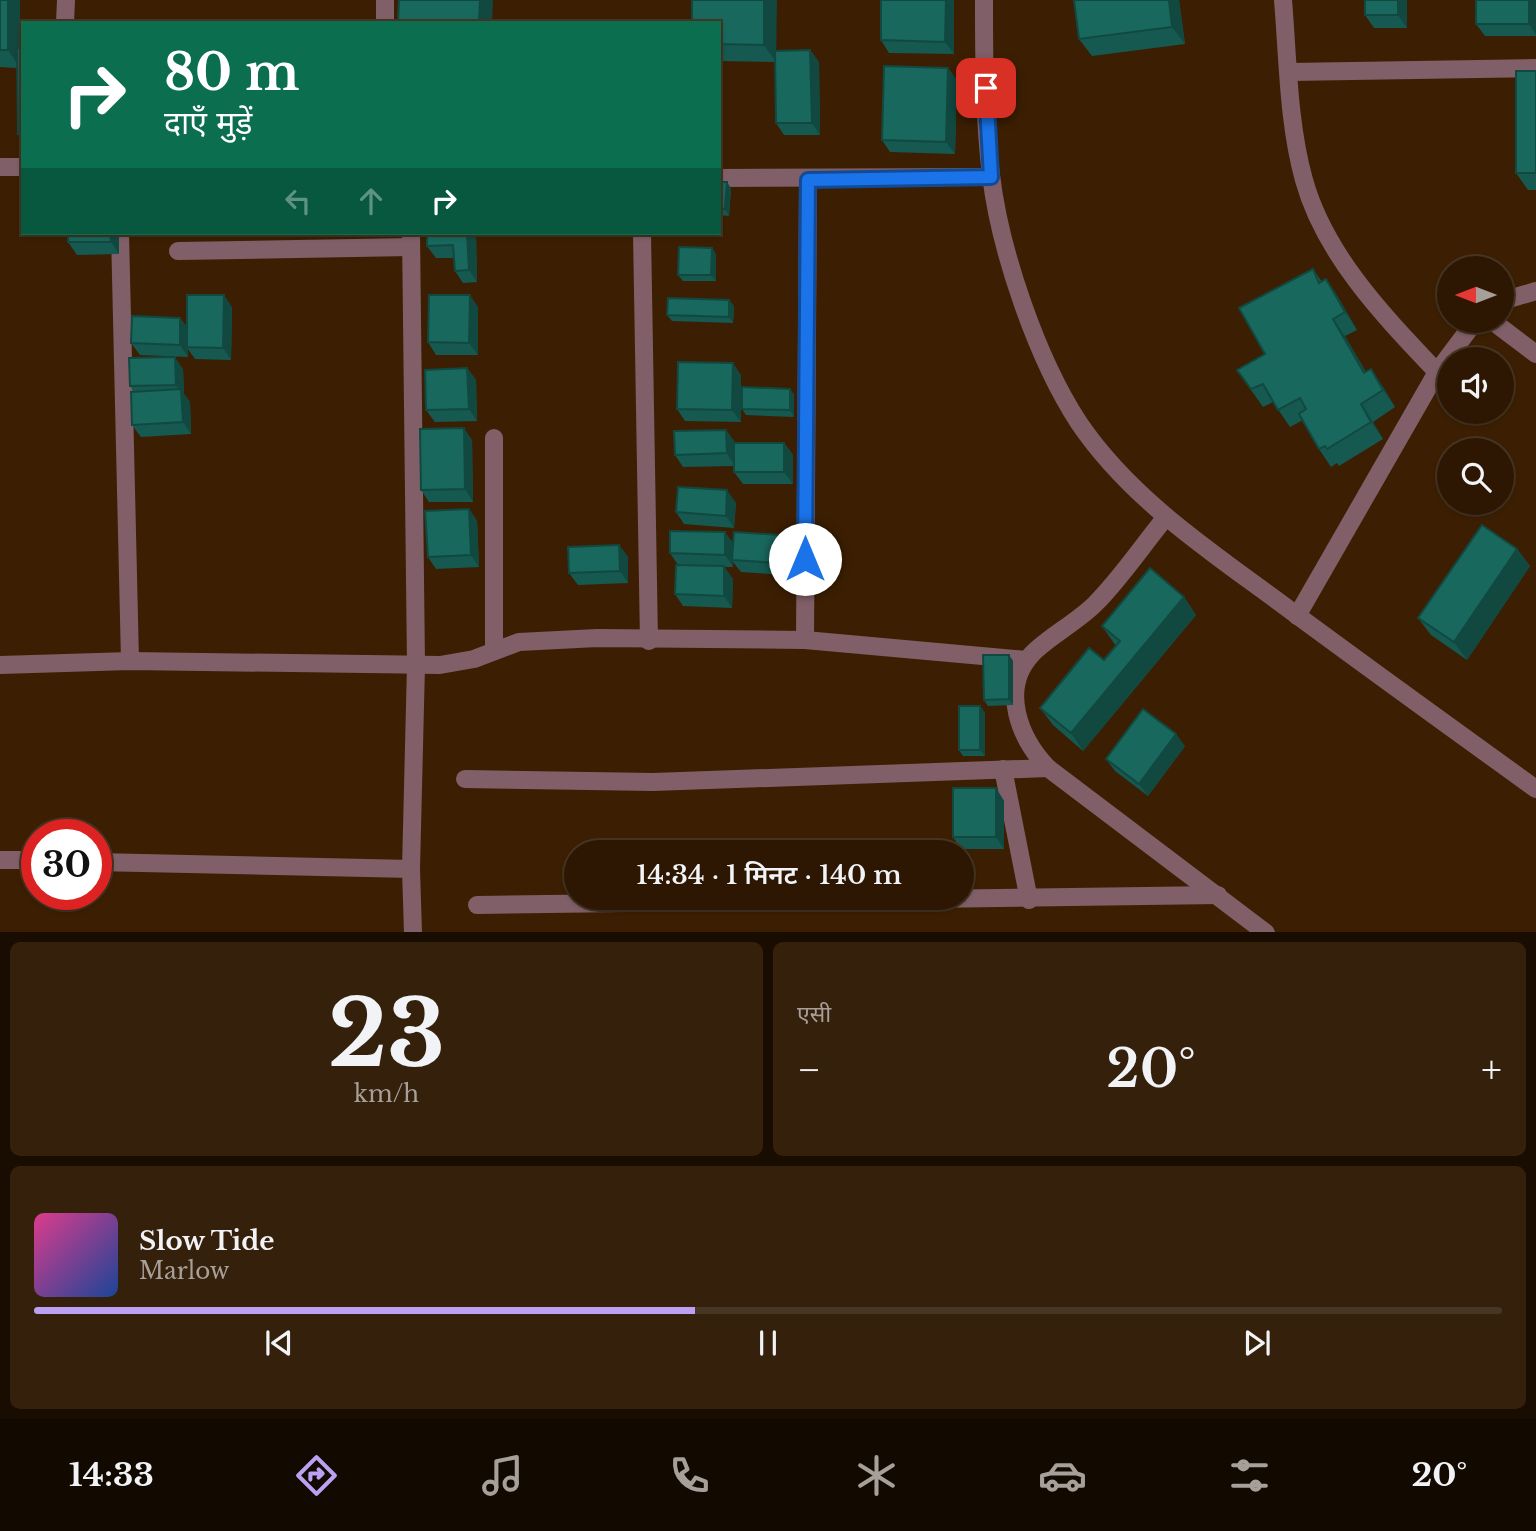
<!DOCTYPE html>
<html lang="hi">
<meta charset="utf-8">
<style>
:root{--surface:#2d1702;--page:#35200c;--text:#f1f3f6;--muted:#a79f99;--line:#483624;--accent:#bca0f2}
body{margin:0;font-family:"Libre Baskerville","Noto Sans Devanagari",serif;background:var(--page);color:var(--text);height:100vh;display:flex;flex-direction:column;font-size:26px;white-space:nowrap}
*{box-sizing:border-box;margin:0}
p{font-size:23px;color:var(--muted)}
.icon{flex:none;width:38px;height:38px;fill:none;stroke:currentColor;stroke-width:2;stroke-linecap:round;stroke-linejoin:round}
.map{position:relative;height:932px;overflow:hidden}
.panel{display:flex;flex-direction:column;gap:10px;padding:10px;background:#190d01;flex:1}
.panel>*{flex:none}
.hud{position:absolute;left:21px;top:21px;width:700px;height:214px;border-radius:0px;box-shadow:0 2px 5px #0004,0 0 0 2px var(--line);background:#0b6e4f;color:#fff;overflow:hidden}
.needle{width:46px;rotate:270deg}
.buttons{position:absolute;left:1437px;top:256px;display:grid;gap:14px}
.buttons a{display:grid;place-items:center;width:77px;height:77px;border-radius:50%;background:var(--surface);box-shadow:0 2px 5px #0004,0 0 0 2px var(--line);font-size:35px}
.speed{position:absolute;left:21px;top:819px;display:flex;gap:14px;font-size:35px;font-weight:700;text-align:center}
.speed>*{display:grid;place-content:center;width:91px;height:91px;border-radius:50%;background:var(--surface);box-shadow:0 2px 5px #0004,0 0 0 2px var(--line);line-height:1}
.speed .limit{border:10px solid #d22;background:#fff;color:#111}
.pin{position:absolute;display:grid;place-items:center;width:60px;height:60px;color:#fff;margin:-30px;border-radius:14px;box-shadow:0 4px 10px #0006}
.me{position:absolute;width:77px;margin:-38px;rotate:0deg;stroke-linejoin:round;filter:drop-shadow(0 0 5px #0008)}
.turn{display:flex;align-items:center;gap:24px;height:147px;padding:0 28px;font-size:32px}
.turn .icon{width:91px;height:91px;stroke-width:2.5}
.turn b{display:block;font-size:49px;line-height:60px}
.lanes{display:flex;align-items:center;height:66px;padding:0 28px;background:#0003;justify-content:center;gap:35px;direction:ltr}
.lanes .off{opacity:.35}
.big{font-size:52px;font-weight:600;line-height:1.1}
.panel .card{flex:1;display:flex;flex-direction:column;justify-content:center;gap:10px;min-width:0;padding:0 24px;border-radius:10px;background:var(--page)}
.panel .dial{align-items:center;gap:0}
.dial b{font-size:91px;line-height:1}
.song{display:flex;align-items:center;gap:21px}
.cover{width:84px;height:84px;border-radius:10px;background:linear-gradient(135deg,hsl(330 70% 55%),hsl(220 70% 35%))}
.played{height:7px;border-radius:4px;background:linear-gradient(90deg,var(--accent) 45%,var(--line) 45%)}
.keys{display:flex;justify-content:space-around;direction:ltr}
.heat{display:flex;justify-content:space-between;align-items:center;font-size:38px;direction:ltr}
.panel .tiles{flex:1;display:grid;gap:10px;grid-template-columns:1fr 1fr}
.card:last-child{grid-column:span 2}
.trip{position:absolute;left:564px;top:840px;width:410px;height:70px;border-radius:35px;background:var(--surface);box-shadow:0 2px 5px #0004,0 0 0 2px var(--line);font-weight:600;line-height:70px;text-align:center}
.tabs{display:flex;height:112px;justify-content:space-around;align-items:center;background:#120901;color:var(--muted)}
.tabs .icon{width:49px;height:49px}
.tabs .on{color:var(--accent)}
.tabs b{font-size:32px;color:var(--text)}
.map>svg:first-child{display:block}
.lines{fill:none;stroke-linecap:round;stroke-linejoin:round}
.street{stroke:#815f68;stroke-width:18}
.wall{fill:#155950}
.shaded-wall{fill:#114941}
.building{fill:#18685d;stroke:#114941;stroke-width:2}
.route-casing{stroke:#114b97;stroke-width:18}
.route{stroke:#1a73e8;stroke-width:12}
</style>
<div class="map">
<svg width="1536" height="933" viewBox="0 0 1536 933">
<rect width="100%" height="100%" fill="#3c1f02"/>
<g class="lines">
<g class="street">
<path d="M984 0C984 58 984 117 991 175 1000 251 1037 359 1079 423 1130 498 1207 549 1279 602 1364 665 1450 727 1536 789"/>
<path d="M1283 0C1288 59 1288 123 1304 180 1325 256 1385 317 1437 372"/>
<polyline points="65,23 66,0"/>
<polyline points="385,23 385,0"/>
<polyline points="1289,72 1536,68"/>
<polyline points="0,167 23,167"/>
<polyline points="719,178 991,177"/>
<polyline points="120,233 130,661"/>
<polyline points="411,233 416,665 411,869 413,933"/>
<polyline points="642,233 649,641"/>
<polyline points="178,251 411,247"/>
<polyline points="1502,301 1536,291"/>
<polyline points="1491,320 1536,354"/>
<polyline points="494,438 494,651"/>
<path d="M1166 517C1142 546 1121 578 1095 604 1076 623 1048 637 1032 654 999 689 1020 739 1048 768L1266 933"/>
<polyline points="1297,616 1437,372 1476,320"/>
<polyline points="805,640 808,180"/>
<polyline points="0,665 130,661 440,665 474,659 519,642 597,638 805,640 1026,660"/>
<polyline points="1003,769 1029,900"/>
<polyline points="465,779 653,782 1048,768"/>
<polyline points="0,860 37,860"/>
<polyline points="96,862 411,869"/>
<polyline points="477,905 1218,895"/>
</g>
</g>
<g class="wall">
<polygon points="0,0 20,0 20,48 23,48 23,141 18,134 17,68 0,67"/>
<polygon points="692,0 776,51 810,50 819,62 820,135 784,135 776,123 775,62 719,61 719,23"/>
<polygon points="881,0 954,0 954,54 889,53 881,40"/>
<polygon points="1074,0 1179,0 1185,44 1092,56 1079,39"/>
<polygon points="1407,0 1407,28 1374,28 1365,15"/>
<polygon points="1536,0 1536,36 1485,36 1476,24"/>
<polygon points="948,68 957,80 955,154 890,152 882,140"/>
<polygon points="1536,71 1536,190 1528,190 1516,173"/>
<polygon points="719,182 727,182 731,189 729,216 719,215"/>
<polygon points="68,233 119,233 119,254 77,255 68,242"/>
<polygon points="361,233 409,233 409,235 362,235"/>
<polygon points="427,233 476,233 477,282 463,283 455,271 454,258 436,258 427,246"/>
<polygon points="716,254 716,281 683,281 678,275"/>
<polygon points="1313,269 1322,282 1326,279 1338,297 1357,330 1345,336 1366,372 1371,369 1383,387 1395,407 1373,422 1383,439 1339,466 1337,463 1331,467 1319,449 1303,420 1290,427 1273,402 1263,407 1237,370 1265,354"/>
<polygon points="729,300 734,306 733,323 672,321 667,315"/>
<polygon points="232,307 231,360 195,359 188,349 188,357 140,355 131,343 180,318 187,327"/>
<polygon points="478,307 478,355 436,355 428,342"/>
<polygon points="467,368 476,380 477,421 435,422 426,410"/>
<polygon points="183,369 184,394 190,402 191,434 141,437 132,425 134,392 130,386"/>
<polygon points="741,375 741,422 685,421 677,409"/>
<polygon points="790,389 794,395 794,417 746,415 742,409"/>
<polygon points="726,430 735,443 784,443 793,455 793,484 743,484 734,472 734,466 683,467 675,455"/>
<polygon points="472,440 473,502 429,502 421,490"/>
<polygon points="736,503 734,528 684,524 676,512"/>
<polygon points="469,509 477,521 479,567 436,569 428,557"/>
<polygon points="733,544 788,547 786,575 741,572 733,562 733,567 724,567 733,579 732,608 683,606 675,594 678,565 670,553"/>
<polygon points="619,545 628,557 628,583 578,585 569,573"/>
<polygon points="1517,549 1530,566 1467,660 1431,635 1418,618"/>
<polygon points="1184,597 1196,615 1083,751 1053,725 1040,708 1104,660 1116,646 1102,626"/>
<polygon points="1009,655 1013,661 1013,705 988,706 984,700"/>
<polygon points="980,706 985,713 985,756 963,756 959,750"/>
<polygon points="1185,746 1148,796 1115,771 1106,759"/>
<polygon points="996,788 1004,801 1004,849 961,849 953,837"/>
</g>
<g class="shaded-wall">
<polygon points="8,0 20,0 20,68 8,50"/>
<polygon points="480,0 493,0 492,23 479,23"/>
<polygon points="764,0 777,0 776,62 764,45"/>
<polygon points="946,0 954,0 954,54 945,42"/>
<polygon points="1169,0 1179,0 1185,44 1172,27"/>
<polygon points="1398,0 1407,0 1407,28 1398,15"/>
<polygon points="1529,0 1536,0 1536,35 1529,24"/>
<polygon points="810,50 819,62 820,135 812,123"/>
<polygon points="948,68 957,80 955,154 946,142"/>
<polygon points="727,182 731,189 729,216 725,209"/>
<polygon points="110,233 119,233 119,254 111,242"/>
<polygon points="467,233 476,233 477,282 469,270"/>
<polygon points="712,248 716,254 716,281 711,275"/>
<polygon points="1326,279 1338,297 1357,330 1345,312"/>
<polygon points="224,295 232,307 231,360 223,348"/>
<polygon points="470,295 478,307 478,355 469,343"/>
<polygon points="729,300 734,306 733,323 729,317"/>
<polygon points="180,318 189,330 187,347 188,349 188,357 180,345"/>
<polygon points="1333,319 1345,336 1376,391 1364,373"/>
<polygon points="175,357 183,369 184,394 190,402 191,434 183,422 181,393 176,385"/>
<polygon points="733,363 741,375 741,422 732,410"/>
<polygon points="467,368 476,380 477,421 469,409"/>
<polygon points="1371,369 1383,387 1395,407 1383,390"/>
<polygon points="790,389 794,395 794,417 790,410"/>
<polygon points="1361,404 1373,422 1383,439 1371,422"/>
<polygon points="464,428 472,440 473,502 465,489"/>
<polygon points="726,430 735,442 735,466 727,453"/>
<polygon points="784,443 793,455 793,484 784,472"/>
<polygon points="727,490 736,503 734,528 726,516"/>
<polygon points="469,509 477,521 479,567 471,555"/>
<polygon points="725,532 734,544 733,567 725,555"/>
<polygon points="779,535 788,547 786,575 778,563"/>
<polygon points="619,545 628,557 628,583 620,571"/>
<polygon points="1517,549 1530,566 1467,660 1454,642"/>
<polygon points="724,566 733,579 732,608 724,596"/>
<polygon points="1184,597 1196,615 1083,751 1071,733"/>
<polygon points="1009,655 1013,661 1013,705 1009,699"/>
<polygon points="980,706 985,713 985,756 980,750"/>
<polygon points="1176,734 1185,746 1148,796 1139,784"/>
<polygon points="996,788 1004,801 1004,849 996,837"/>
<polygon points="860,844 864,850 864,852 860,852"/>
</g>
<g class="building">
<rect x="0" y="0" width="8" height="50"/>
<polygon points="399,0 480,0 479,23 398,23"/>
<polygon points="692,0 764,0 764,45 719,44 719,23 692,23"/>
<polygon points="881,0 946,0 945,42 881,40"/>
<polygon points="1074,0 1169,0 1172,27 1079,39"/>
<rect x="1365" y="0" width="33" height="15"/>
<rect x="1476" y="0" width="53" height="24"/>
<polygon points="17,48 23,48 23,134 18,134"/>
<polygon points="810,50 812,123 776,123 775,51"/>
<polygon points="884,66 948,68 946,142 882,140"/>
<rect x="1516" y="71" width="20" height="102"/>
<polygon points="719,182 727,182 725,209 719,209"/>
<polygon points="68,233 110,233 111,242 68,242"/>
<polygon points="427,233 467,233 469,270 455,271 453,245 427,246"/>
<polygon points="679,247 712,248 711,275 678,275"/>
<polygon points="1313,269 1319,283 1326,279 1345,312 1333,319 1364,373 1371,369 1383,390 1361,404 1371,422 1327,449 1325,446 1319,449 1299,414 1306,409 1300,398 1278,410 1263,384 1251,389 1237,370 1265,354 1239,308"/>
<polygon points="187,295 224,295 223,348 187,347"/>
<polygon points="429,295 470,295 469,343 428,342"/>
<polygon points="668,298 729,300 729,317 667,315"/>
<polygon points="132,316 180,318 180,345 131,343"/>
<polygon points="175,357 176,385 130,386 129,358"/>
<polygon points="678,362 733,363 732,410 677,409"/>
<polygon points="467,368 469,409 426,410 425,370"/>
<polygon points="742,387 790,389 790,410 742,409"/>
<polygon points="181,389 183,422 132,425 131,392"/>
<polygon points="464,428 465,489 421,490 420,429"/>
<polygon points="726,430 727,453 675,455 674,431"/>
<rect x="734" y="443" width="50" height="29"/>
<polygon points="678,487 727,490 726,516 676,512"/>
<polygon points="469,509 471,555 428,557 425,511"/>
<polygon points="1482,525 1517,549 1454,642 1418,618"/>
<polygon points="670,531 725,532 725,555 670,553"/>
<polygon points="734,532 779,535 778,563 732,560"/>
<polygon points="619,545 620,571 569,573 568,547"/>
<polygon points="676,565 724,566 724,596 675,594"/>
<polygon points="1150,568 1184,597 1071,733 1040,708 1089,648 1104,660 1120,641 1102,626"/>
<polygon points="983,655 1009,655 1009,699 984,700"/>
<rect x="959" y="706" width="21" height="44"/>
<polygon points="1143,709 1176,734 1139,784 1106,759"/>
<rect x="953" y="788" width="43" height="49"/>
<rect x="845" y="844" width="15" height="8"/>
<rect x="899" y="845" width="16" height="7"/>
</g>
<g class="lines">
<g class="route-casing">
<polyline id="route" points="805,559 808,180 991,177 986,88"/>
</g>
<use href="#route" class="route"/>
</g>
</svg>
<div class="buttons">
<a><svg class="needle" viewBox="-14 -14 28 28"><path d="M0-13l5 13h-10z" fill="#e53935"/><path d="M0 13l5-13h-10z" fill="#a79f99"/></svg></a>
<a><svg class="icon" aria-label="sound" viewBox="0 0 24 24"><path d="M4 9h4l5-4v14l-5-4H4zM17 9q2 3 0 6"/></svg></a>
<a><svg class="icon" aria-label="search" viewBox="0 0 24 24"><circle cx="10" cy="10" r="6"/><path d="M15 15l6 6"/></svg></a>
</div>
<div class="speed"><div class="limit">30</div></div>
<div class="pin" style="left:986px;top:88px;background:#d93025"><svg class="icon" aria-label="arrive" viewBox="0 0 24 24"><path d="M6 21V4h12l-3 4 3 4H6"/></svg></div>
<svg class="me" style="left:805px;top:559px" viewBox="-20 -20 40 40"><circle r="19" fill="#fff"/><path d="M0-13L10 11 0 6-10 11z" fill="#1a73e8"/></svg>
<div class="trip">14:34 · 1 मिनट · 140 m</div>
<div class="hud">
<div class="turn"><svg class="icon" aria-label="right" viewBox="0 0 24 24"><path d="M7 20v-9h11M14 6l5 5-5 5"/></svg><div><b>80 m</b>दाएँ मुड़ें</div></div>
<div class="lanes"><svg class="icon off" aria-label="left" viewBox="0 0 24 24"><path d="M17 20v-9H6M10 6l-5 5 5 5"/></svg><svg class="icon off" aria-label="ahead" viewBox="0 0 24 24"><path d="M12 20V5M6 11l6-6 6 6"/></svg><svg class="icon" aria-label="right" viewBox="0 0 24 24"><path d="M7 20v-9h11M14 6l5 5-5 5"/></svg></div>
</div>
</div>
<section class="panel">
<div class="tiles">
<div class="card dial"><b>23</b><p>km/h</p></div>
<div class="card"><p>एसी</p>
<div class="heat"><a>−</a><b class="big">20°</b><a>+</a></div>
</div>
<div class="card">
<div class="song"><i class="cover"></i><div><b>Slow Tide</b><p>Marlow</p></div></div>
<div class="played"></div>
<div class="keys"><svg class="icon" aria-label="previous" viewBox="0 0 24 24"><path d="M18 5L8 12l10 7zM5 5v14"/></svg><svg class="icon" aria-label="pause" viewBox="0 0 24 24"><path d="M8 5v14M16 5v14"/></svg><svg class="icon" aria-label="next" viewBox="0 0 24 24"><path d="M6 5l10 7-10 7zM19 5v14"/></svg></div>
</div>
</div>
</section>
<nav class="tabs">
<b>14:33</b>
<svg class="icon on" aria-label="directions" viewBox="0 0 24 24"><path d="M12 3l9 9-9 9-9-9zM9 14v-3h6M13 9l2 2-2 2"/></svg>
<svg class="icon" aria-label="music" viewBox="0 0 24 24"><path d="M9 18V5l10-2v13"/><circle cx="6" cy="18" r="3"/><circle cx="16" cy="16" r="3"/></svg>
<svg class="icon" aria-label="phone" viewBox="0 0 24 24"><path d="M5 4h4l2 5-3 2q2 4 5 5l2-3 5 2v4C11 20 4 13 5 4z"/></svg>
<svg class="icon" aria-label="climate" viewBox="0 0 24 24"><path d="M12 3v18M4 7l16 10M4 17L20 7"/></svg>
<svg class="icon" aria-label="car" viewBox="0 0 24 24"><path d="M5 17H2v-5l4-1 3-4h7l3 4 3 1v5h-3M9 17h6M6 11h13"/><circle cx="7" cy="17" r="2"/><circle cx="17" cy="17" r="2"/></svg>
<svg class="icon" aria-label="filters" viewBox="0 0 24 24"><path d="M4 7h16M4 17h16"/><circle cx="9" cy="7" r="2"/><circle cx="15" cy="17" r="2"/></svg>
<b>20°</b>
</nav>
